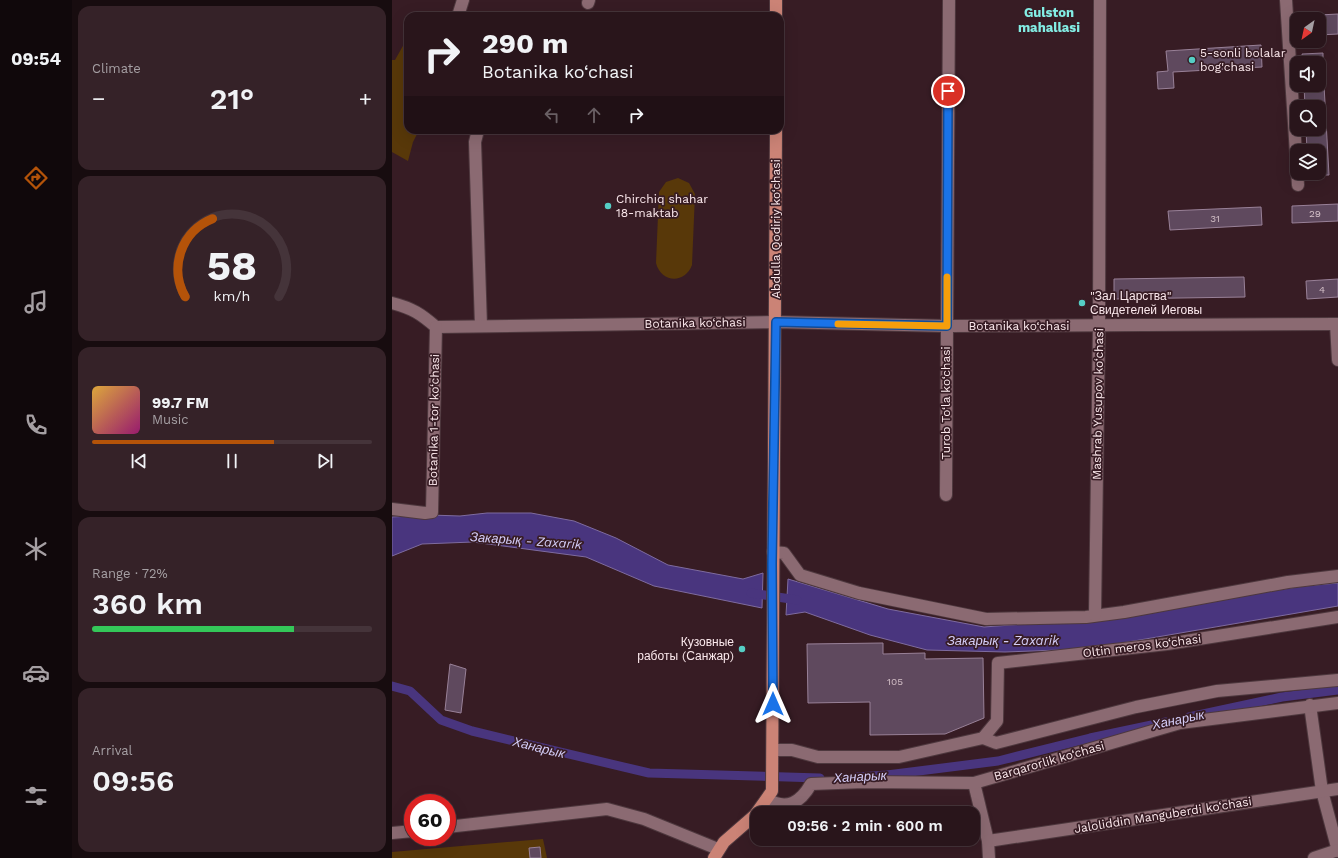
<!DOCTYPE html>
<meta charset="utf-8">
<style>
:root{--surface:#29151b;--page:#352228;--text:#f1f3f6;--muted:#a59fa3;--line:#45343a;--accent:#b45309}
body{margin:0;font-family:"Work Sans",sans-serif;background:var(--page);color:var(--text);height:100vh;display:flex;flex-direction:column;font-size:15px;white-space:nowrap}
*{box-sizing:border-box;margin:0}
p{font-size:13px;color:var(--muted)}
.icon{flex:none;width:22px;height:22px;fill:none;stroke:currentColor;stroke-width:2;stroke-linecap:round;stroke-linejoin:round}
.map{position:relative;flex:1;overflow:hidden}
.drawer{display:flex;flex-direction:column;gap:6px;padding:6px;background:#170c0f;width:320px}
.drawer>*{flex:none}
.top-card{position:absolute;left:12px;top:12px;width:380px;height:122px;border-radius:12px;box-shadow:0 4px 16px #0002,0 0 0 1px var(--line);background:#29151b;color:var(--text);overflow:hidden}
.needle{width:26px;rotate:213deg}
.buttons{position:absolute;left:898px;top:12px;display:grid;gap:8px}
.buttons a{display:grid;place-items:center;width:36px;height:36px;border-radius:8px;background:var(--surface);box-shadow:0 4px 16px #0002,0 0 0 1px var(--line);font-size:20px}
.speed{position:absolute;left:12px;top:794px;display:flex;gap:8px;font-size:20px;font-weight:700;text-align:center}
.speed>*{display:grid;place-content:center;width:52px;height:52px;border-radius:50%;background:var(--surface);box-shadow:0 4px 16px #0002,0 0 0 1px var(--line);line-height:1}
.speed .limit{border:6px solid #d22;background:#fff;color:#111}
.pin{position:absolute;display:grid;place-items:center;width:34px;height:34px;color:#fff;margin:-17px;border:2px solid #fff;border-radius:50%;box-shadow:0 1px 4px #0007}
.me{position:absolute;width:44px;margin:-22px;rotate:0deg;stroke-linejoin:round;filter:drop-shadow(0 0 3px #0008)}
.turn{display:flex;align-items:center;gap:14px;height:84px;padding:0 12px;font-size:18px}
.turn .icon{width:52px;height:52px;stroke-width:2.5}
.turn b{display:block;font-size:28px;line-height:34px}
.lanes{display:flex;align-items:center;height:38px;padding:0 12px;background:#0003;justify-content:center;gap:20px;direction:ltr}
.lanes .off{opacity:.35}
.big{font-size:30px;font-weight:600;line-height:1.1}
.drawer .widget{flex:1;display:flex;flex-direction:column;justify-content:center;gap:6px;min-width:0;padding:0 14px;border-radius:12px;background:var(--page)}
.drawer .dial{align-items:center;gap:0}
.dial svg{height:104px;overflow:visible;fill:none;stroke:var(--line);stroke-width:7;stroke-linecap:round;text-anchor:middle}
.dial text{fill:var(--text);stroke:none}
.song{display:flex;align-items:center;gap:12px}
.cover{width:48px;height:48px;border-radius:6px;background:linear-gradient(135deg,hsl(40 70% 55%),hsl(320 70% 35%))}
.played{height:4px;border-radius:2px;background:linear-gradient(90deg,var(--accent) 65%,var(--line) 65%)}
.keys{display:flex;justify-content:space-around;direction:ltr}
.heat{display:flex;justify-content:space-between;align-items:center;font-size:22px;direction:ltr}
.charge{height:6px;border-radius:3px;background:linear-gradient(90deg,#34c759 72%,var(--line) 0)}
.trip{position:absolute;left:358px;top:806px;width:230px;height:40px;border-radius:12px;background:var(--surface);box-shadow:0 4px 16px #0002,0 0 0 1px var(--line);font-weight:600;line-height:40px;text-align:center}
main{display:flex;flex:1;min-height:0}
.tab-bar{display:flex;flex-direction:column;width:72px;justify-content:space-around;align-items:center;background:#10080b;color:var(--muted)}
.tab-bar .icon{width:28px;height:28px}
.tab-bar .on{color:var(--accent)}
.tab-bar b{font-size:18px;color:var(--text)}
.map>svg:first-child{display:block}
.green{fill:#583809}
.water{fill:#49357e;stroke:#7e6b9f}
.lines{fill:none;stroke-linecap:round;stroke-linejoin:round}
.canal{stroke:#49357e;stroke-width:9}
.building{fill:#5f495e;stroke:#998198}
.minor-casing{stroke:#4e383e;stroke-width:14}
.major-casing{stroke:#4e383e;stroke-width:14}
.minor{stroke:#8b6a72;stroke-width:12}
.major{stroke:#cb8376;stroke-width:12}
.route-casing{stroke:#114b97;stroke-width:10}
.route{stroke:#1a73e8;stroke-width:7}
.slow{stroke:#f59e0b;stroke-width:7}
.poi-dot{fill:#55cec5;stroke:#371c24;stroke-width:1.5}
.labels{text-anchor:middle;stroke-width:3.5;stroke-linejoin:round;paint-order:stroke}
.number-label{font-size:10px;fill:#d4c0c8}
.poi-label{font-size:12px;fill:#fbe8ec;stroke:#371c24;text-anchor:start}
.street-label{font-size:12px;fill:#fbe8ec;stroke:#371c24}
.neighbourhood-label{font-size:13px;font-weight:bold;fill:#83ede4;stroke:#371c24}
.water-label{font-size:13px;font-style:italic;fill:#d4cdf8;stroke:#371c24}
</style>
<main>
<nav class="tab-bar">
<b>09:54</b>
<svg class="icon on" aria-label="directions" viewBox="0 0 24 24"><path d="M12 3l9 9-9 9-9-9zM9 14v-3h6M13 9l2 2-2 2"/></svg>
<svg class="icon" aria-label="music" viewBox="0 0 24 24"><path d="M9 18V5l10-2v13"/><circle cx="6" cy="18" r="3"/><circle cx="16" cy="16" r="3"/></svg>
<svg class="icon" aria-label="phone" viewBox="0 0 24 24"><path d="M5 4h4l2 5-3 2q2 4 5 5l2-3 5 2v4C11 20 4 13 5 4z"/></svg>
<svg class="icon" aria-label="climate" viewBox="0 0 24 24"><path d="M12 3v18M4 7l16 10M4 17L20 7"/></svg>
<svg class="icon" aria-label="car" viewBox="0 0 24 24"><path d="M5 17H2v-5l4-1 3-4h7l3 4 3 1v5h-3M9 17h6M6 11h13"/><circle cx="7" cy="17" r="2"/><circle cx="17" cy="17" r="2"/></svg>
<svg class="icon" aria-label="filters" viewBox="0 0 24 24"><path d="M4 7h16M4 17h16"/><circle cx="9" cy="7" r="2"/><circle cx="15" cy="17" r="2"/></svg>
</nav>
<section class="drawer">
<div class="widget"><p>Climate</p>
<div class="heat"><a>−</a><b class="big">21°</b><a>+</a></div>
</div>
<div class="widget dial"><svg viewBox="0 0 100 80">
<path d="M14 69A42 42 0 1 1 86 69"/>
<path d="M14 69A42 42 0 0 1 35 9" stroke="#b45309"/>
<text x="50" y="56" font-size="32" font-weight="700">58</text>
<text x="50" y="72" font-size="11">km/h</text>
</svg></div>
<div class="widget">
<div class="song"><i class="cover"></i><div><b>99.7 FM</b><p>Music</p></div></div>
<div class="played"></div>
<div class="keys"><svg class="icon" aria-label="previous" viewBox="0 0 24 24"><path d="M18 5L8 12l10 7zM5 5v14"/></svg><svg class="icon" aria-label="pause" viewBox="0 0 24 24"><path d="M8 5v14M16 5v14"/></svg><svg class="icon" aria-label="next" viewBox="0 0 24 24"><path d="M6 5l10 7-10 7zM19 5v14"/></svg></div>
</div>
<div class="widget"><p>Range · 72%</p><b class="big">360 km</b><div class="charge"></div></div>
<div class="widget"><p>Arrival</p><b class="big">09:56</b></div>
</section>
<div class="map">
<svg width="946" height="858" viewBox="0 0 946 858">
<rect width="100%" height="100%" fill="#371c24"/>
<g class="green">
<polygon points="12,44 16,44 16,130 27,130 21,142 16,161 0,152 0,60 3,60"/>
<path d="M286 178 297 183 303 194 300 265C293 284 269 283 264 263L267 192 274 182Z"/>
<polygon points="151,839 155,858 0,858 0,852"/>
</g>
<g class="water">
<polygon points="95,513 139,513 182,521 224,538 276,565 351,579 371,573 370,608 262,586 194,557 81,542 30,544 0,556 0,517 38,515 68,516"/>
<polygon points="396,579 496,609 592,627 673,621 912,586 946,583 946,606 695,649 613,652 535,650 478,635 413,612 394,615"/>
</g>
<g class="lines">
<g class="canal">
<polyline points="359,593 405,600"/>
<polyline points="0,686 18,691 49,720 80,731 257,773 428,778"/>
<polyline points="797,717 890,697 946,690"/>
<polyline points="465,777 495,775 606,761 698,738 774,722"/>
</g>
</g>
<g class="building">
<polygon points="946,14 946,34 927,35 927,15"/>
<polygon points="869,45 870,67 781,72 782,88 766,89 765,72 776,71 774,51"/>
<polygon points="931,53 931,63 911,63 910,54"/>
<polygon points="912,85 932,85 937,175 927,175 927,151 915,151 914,129 927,129 927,107 913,107"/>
<polygon points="946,204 946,221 900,223 900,206"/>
<polygon points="869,207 870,225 778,230 776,211"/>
<polygon points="852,277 853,297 722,299 722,279"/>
<polygon points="946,279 946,297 915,299 914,281"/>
<polygon points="491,643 491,654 533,653 533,659 591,658 592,718 553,734 478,735 478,702 416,703 415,644"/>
<polygon points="58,664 74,669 69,713 53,710"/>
<polygon points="148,847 149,858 138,858 137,848"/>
</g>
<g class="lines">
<g class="minor-casing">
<g id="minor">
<polyline points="894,0 906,185"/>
<polyline points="196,3 197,0"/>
<polyline points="66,16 71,0"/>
<polyline points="86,130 83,142 89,326"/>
<path d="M0 303C20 308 29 314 44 327"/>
<polyline points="944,324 946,360"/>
<polyline points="44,327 384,322 555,326 946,324"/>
<polyline points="554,495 557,0"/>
<polyline points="0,509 33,513 40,512 44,327"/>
<polyline points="381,552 392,553 408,575 467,593 594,619 694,617 732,612 896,582 946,576"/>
<polyline points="703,615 707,326 708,0"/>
<polyline points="918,705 930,791 946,851"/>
<polyline points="591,738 604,743 744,707 825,691 946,680"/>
<polyline points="381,750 400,750 426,757 507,757 591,738 605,721 606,663 775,644 946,617"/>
<polyline points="582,783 596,841 597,858"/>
<path d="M375 799C395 811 409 802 419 784L472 782 582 783 788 723 946 703"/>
<polyline points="55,827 215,809 252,819 326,849"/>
<polyline points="0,833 21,831"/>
<polyline points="596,841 946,789"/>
<polyline points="922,858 946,850"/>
</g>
</g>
<g class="major-casing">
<g id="major">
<polyline points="384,0 384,16"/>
<polyline points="322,858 332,842 363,815 380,791 384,130"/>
</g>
</g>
<use href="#minor" class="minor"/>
<use href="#major" class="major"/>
</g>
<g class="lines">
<g class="route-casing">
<polyline id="route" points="381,704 380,564 384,322 555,326 556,91"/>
</g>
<use href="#route" class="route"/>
<polyline class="slow" points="446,324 555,326 555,277"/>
</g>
<g class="poi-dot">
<circle cx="800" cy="60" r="4"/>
<circle cx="216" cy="206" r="4"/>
<circle cx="690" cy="303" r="4"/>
<circle cx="350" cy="649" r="4"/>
</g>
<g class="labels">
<g class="number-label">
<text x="923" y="217">29</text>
<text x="823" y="222">31</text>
<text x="930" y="293">4</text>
<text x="503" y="685">105</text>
</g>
<g class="poi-label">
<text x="808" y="57">5-sonli bolalar<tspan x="808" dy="14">bog'chasi</tspan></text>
<text x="224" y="203">Chirchiq shahar<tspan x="224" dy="14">18-maktab</tspan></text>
<text x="698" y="300">"Зал Царства"<tspan x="698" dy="14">Свидетелей Иеговы</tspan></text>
<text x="342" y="646" text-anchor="end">Кузовные<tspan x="342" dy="14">работы (Санжар)</tspan></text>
</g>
<g class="street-label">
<text transform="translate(384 229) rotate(-90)" y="4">Abdulla Qodiriy ko‘chasi</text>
<text transform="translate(303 323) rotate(-1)" y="4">Botanika ko‘chasi</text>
<text x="627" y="330">Botanika ko‘chasi</text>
<text transform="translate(554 403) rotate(-90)" y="4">Turob To‘la ko‘chasi</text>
<text transform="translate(706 404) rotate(-89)" y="4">Mashrab Yusupov ko‘chasi</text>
<text transform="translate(42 420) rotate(-89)" y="4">Botanika 1-tor ko‘chasi</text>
<text transform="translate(750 646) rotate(-7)" y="4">Oltin meros ko‘chasi</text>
<text transform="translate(657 761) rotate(-16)" y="4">Barqarorlik ko‘chasi</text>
<text transform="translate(771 815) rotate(-9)" y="4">Jaloliddin Manguberdi ko‘chasi</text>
</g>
<g class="neighbourhood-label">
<text x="657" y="17">Gulston<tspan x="657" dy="15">mahallasi</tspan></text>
</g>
<g class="water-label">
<text transform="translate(134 540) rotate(4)" y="5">Закарық - Zaxarik</text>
<text x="611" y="645">Закарық - Zaxarik</text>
<text transform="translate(786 719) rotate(-12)" y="5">Ханарык</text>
<text transform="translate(147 747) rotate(14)" y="5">Ханарык</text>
<text transform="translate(468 776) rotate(-3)" y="5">Ханарык</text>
</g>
</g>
</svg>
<div class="buttons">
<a><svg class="needle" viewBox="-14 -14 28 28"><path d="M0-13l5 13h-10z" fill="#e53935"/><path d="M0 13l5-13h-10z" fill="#a59fa3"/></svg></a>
<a><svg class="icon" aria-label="sound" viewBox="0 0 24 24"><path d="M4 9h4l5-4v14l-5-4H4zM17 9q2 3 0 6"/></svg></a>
<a><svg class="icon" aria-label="search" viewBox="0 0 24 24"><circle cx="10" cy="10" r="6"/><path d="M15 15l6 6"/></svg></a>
<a><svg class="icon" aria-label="layers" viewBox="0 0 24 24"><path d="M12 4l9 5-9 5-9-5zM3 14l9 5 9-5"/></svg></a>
</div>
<div class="speed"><div class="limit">60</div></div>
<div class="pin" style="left:556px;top:91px;background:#d93025"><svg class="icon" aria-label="arrive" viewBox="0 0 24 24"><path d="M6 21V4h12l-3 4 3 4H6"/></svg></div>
<svg class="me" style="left:381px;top:704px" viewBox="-20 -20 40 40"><path d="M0-17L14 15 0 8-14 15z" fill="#1a73e8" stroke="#fff" stroke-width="4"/></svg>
<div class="trip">09:56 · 2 min · 600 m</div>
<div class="top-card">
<div class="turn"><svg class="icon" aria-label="right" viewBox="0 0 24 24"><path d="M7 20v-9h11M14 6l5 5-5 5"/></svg><div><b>290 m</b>Botanika ko‘chasi</div></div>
<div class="lanes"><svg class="icon off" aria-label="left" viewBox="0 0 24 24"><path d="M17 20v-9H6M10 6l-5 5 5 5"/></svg><svg class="icon off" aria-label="ahead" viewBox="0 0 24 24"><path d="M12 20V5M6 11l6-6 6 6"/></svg><svg class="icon" aria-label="right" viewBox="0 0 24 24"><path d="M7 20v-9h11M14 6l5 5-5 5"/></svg></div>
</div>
</div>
</main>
